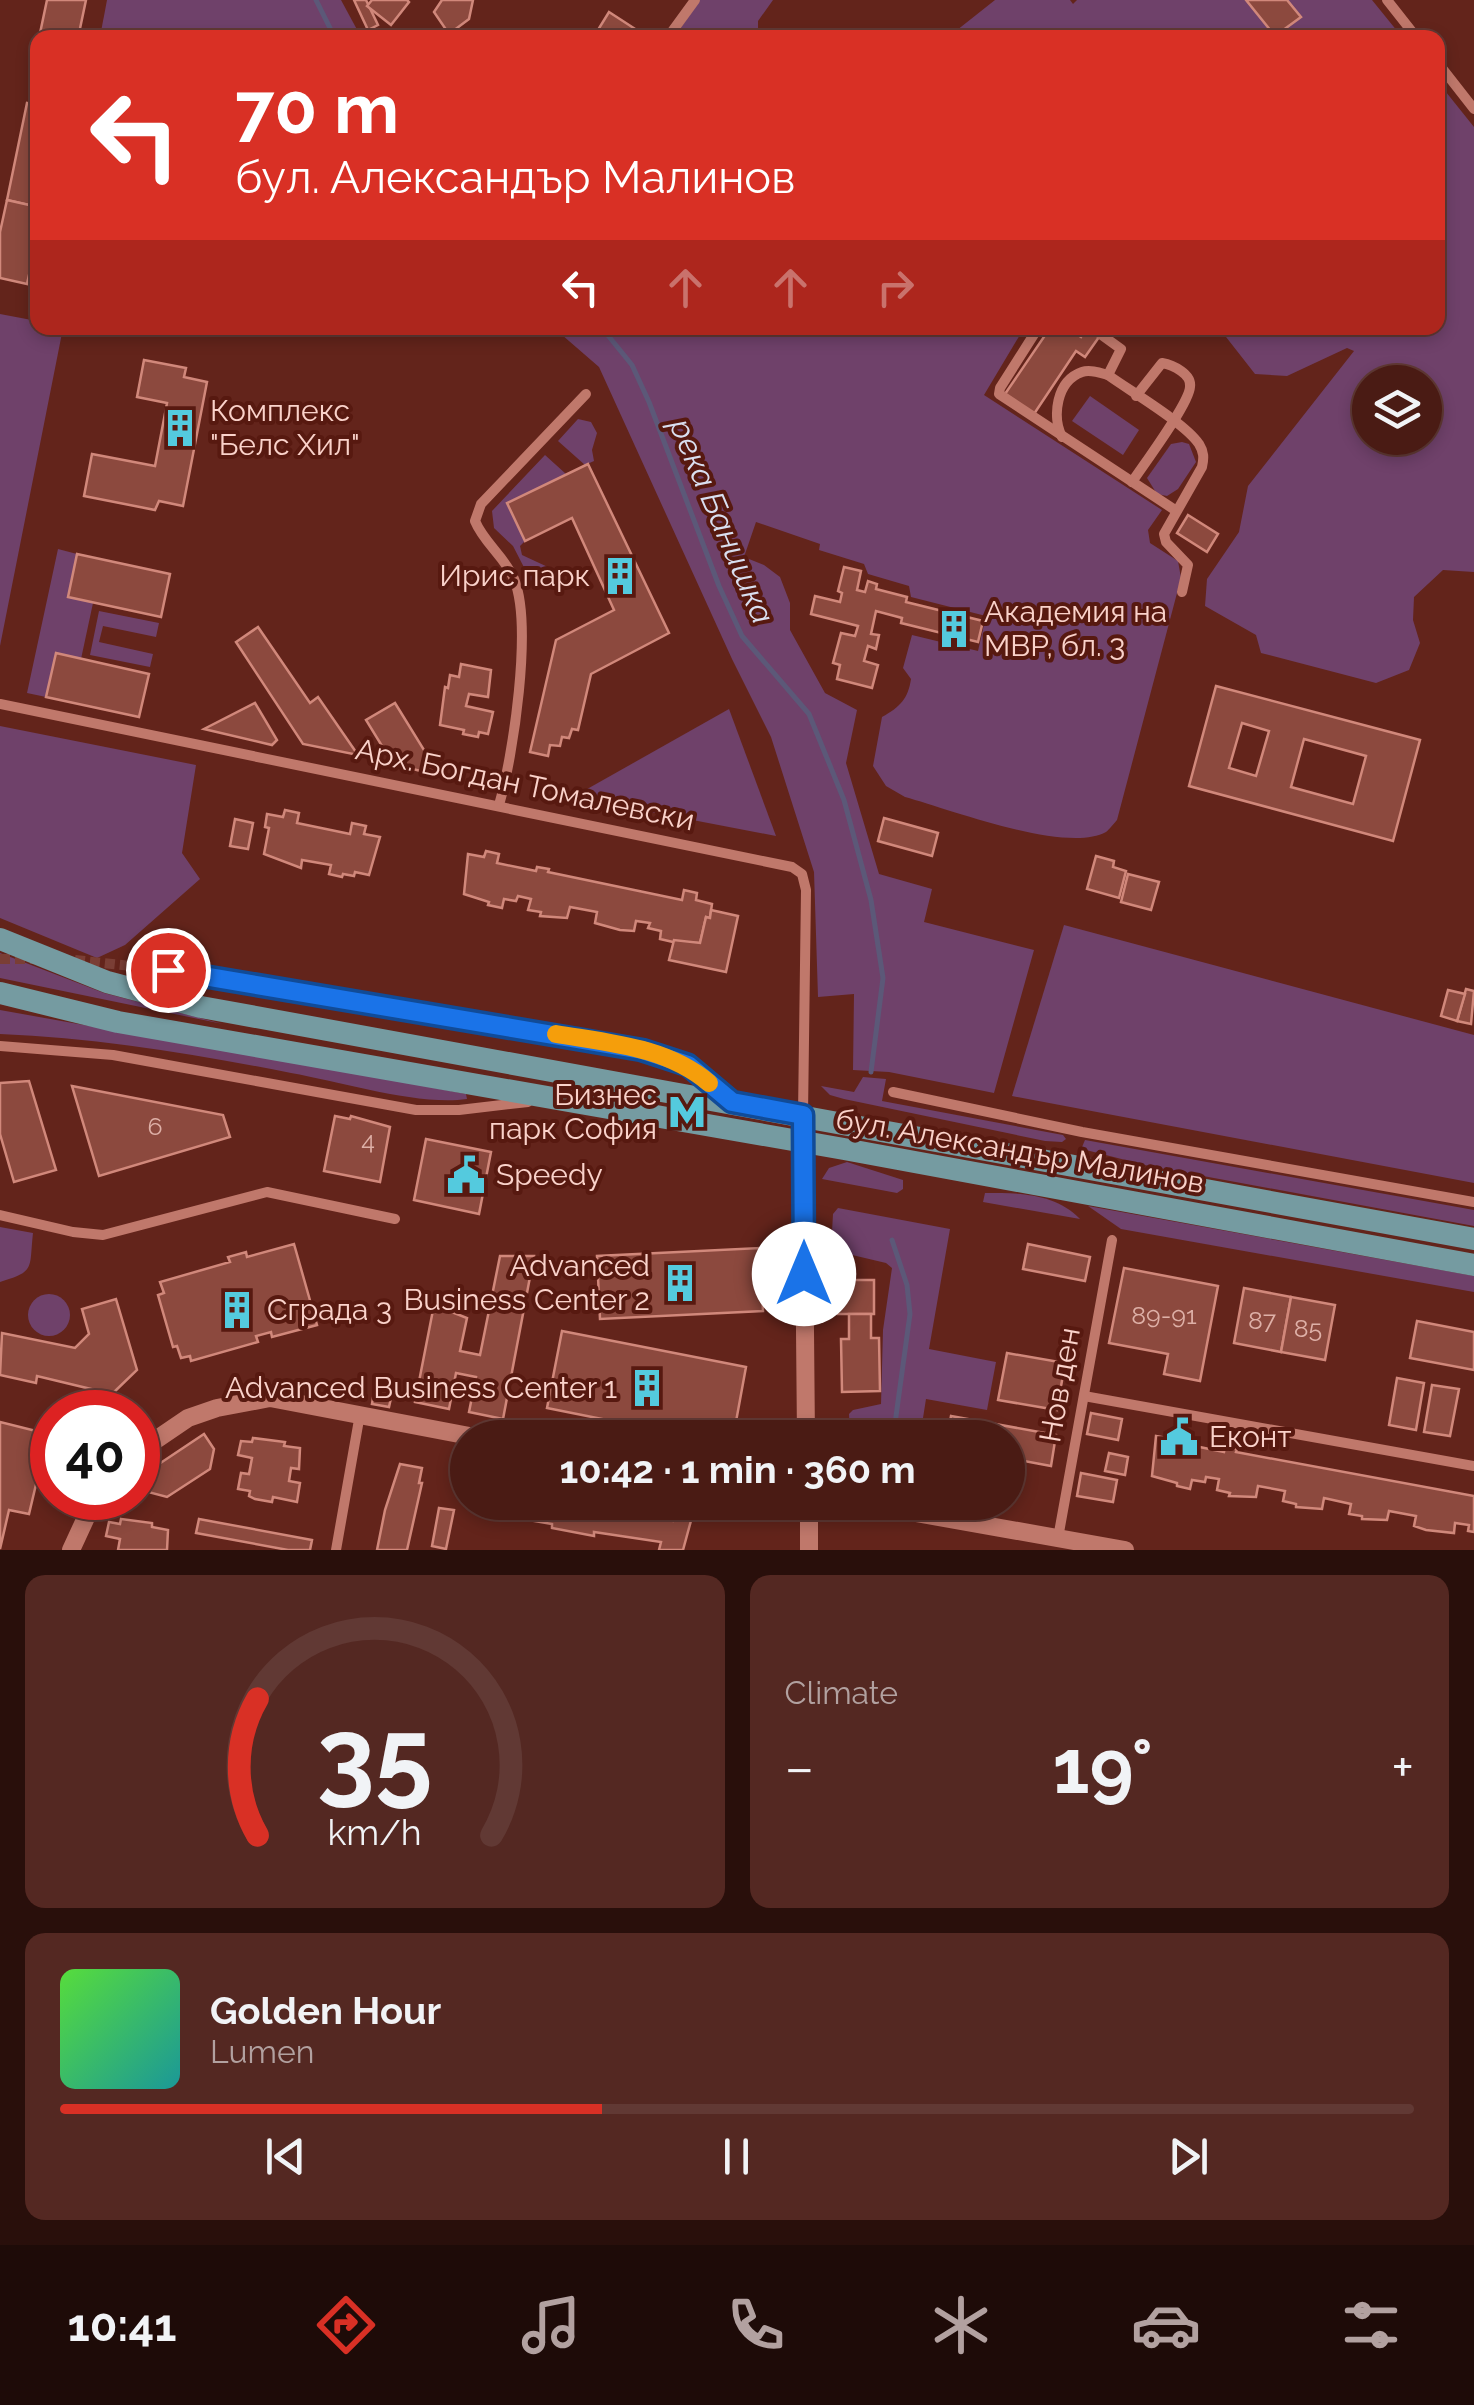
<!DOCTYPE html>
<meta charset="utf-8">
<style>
:root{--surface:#4a1b14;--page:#542822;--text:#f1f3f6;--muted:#b2a1a0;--line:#613934;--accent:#d93025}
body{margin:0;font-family:Raleway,sans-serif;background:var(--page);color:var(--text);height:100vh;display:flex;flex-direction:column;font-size:38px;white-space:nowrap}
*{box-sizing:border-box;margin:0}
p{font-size:32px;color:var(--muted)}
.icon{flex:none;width:55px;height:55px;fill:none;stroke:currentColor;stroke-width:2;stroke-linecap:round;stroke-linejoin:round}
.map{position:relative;height:1550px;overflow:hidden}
.side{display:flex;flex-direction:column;gap:25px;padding:25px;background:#290f0b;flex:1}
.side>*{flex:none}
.banner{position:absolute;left:30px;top:30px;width:1415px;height:305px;border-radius:20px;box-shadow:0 5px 15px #0003,0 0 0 2px var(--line);background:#d93025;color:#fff;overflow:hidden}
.fabs{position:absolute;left:1352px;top:365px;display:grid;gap:20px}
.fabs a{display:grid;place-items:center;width:90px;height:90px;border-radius:50%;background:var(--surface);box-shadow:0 5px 15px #0003,0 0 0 2px var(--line);font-size:50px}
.speed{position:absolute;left:30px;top:1390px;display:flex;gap:20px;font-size:50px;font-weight:700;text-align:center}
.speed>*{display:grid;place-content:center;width:130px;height:130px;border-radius:50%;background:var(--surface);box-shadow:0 5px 15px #0003,0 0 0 2px var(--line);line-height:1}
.speed .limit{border:15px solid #d22;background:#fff;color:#111}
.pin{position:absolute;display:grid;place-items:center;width:85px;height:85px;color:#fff;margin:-42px;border:5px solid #fff;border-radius:50%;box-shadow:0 2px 10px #0007}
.me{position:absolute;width:110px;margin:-55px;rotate:0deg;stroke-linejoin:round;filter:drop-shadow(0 0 8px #0008)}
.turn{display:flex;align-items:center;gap:35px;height:210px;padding:0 40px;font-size:45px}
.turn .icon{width:130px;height:130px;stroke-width:2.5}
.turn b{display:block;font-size:70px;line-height:85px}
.lanes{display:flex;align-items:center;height:95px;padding:0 40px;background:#0003;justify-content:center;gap:50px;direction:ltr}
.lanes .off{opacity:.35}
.big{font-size:75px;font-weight:700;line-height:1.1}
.side .card{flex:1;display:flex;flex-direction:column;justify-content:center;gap:15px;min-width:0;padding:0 35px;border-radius:20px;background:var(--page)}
.side .dial{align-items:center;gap:0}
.dial svg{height:260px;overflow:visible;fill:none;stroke:var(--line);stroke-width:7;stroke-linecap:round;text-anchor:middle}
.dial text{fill:var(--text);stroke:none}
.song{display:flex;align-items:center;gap:30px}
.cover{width:120px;height:120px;border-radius:15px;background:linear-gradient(135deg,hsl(110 70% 55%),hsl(180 70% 35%))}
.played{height:10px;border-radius:5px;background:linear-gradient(90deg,var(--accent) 40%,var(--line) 40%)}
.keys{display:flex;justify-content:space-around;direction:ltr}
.heat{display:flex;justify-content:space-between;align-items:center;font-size:55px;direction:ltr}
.side .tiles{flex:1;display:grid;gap:25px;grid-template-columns:1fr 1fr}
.card:last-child{grid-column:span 2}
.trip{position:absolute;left:450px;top:1420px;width:575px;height:100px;border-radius:50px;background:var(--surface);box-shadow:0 5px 15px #0003,0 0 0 2px var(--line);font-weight:700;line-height:100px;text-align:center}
.tabs{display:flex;height:160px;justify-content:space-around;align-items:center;background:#1e0b08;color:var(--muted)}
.tabs .icon{width:70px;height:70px}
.tabs .active{color:var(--accent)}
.tabs b{font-size:45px;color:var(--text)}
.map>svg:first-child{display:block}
.green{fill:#6f416a;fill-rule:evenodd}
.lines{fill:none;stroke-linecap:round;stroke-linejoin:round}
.stream{stroke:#5c5878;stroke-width:5}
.building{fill:#8c493e;stroke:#d1887b;stroke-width:2.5;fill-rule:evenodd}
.minor-tunnel{stroke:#7a3e35;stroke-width:10;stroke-dasharray:10 5;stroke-linecap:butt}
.minor{stroke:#c0786b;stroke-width:10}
.tertiary{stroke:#c0786b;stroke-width:18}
.primary{stroke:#759ba1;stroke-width:22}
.route-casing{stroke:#114b97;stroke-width:25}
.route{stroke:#1a73e8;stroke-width:18}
.slow{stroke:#f59e0b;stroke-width:18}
.labels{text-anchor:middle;stroke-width:8;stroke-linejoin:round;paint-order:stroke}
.number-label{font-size:25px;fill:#deb0a7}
.poi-label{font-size:30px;fill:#fad2ca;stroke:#571910;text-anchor:start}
.street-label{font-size:30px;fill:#fad2ca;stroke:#571910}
.water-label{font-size:32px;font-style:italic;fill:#d9dff0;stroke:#571910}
</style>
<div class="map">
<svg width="1474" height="1550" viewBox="0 0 1474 1550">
<rect width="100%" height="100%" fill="#63241b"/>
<g class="green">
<polygon points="107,0 341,0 361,37 100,37"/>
<polygon points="700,0 773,0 758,21 758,37 677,38 675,36"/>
<polygon points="995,0 1070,0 1073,4 1077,0 1246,0 1275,36 1301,17 1287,0 1372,0 1402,37 947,38"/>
<path d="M1438 82 1474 127V572L1443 570 1414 597 1413 620 1420 643 1409 670 1376 683 1261 653 1256 635 1205 606 1207 579 1239 532 1248 486 1354 351 1347 348 1287 376 1255 374 1219 328H1438ZM1370 382H1425V438H1370Z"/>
<polygon points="0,314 37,321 38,328 63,328 0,646"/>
<path d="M554 328H1024L984 395 1162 510 1148 530 1150 543 1178 561 1181 578 1117 820C1116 821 1108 831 1106 832 1066 854 949 809 905 797L886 786 873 766 882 717C900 707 908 699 911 679L903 668 912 635 978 651 986 616 911 597 909 586 868 574 864 564 819 550 820 544 756 522 744 557 764 565 780 577 790 603V630L825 693 857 710 846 763 879 874 932 889 924 922 1034 950 994 1093 889 1072 853 1070 854 994 818 997 814 872 771 737 732 659 599 367Z"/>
<polygon points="1090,396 1139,430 1123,455 1072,421"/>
<polygon points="578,419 591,422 597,433 592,450 594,461 585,465 558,441"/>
<polygon points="1182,442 1189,444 1196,462 1178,489 1167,496 1157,494 1147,478 1171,444"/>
<polygon points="545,455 566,474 507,503 525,541 520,546 522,555 550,568 535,573 531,581 513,546 494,528 492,511"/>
<polygon points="58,549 77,554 68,597 93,603 81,659 56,654 46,697 27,693"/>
<polygon points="99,611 159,623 156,637 103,626 99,642 153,654 150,667 90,655"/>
<polygon points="729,709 776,836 573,797"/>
<polygon points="0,726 196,765 182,853 200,879 125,945 97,958 0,918"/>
<polygon points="1064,925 1474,1035 1474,1183 1012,1096"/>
<polygon points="0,953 104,993 223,1024 0,978"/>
<path d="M0 1010 414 1084 466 1094 467 1099C418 1106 342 1082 291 1073 195 1054 98 1038 0 1034Z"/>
<polygon points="863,1077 886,1079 882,1101 1063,1135 1066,1139 1062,1142 1045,1141 844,1099 830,1095 821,1086 854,1092"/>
<polygon points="1085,1140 1474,1210 1474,1226 1149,1166 1086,1150 1082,1147"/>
<polygon points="847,1162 903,1180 903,1189 897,1193 822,1179 829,1168"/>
<path d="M985 1193C1019 1193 1055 1193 1080 1219L983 1202Z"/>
<polygon points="1088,1206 1474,1276 1474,1292 1121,1229"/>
<polygon points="838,1208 950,1229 929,1349 996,1362 987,1410 926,1399 920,1437 850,1436 849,1414 853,1410 881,1404 883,1330 892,1268 886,1263 831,1250 833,1214"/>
<path d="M0 1227 33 1233C29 1269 36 1271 0 1282Z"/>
<circle cx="49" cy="1315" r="21"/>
</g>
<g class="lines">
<g class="stream">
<polyline points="316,0 335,38"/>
<polyline points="602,328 632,365 649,402 719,586 742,636 809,714 844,800 871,900 883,978 871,1072"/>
<polyline points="892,1240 907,1285 910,1314 893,1438"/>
</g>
</g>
<g class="building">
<polygon points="47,0 86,0 78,38 39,38"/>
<polygon points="354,0 366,0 378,25 368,30"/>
<polygon points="372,0 407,0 409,2 391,25 367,6"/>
<polygon points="442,0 473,0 469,19 449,34 434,12"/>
<polygon points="1246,0 1287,0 1301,17 1275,36"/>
<polygon points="609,12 649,38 593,38"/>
<polygon points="27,103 38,105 38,207 7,200"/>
<polygon points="7,200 38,207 38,234 27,284 0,278 0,232"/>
<polygon points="1050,328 1067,328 1081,337 1086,328 1099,337 1085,357 1076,351 1034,414 1005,394"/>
<polygon points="144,360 186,368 184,377 207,382 183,506 159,501 155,510 84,496 92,454 155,466 167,403 137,397"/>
<polygon points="588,464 669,633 591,674 578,730 572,729 569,738 562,737 560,746 550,745 548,756 530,752 556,640 614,610 572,518 525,541 507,503"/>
<polygon points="1188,515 1218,534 1207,552 1177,533"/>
<polygon points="77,554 170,574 161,617 68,597"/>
<polygon points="844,567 861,571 857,590 865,592 868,581 877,584 876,589 907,597 906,602 983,621 978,642 901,623 902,618 876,611 871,634 879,635 876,649 868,646 864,661 878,665 872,688 837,679 840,665 833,663 841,633 855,636 858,626 811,614 815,596 840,602 842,593 838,591"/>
<polygon points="258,627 310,703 318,697 358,755 303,744 236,642"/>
<polygon points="56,653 149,674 139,717 46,697"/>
<polygon points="461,664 491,670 488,697 469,694 466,706 493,712 488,734 479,732 478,737 463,734 464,730 440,725 445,687 448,688 450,675 459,677"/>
<path d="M1216 686 1420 740 1393 841 1189 786ZM1242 723 1269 731 1256 776 1229 768ZM1304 739 1366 756 1353 804 1291 787Z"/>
<polygon points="255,703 277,740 272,745 204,729"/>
<polygon points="395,703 440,776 393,764 366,720"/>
<polygon points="285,810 299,813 297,823 350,834 352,823 366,826 364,834 380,837 369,875 355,872 354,876 343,874 342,877 329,874 331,865 302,860 301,868 264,854 269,828 265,827 267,814 283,817"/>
<polygon points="884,818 938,833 932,856 878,841"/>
<polygon points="235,819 253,823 248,849 230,846"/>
<polygon points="486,851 499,854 497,863 536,871 537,867 549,869 548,872 682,900 684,890 697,893 696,900 712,904 710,918 706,917 700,943 673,942 660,939 661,931 648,928 650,923 636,921 634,931 620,930 595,923 597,912 570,907 567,918 540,916 541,912 528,910 531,899 518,896 516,901 504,899 502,908 488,905 489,902 464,894 468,854 484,857"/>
<polygon points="1096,856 1114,861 1113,867 1126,871 1119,898 1087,889"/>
<polygon points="1128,874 1159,882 1151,910 1121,902"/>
<polygon points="711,910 738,916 726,972 669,960 674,940 700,943 706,917 710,918"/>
<polygon points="1466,989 1474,991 1471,1024 1457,1021"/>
<polygon points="1448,990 1465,994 1457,1021 1441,1016"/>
<polygon points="29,1081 56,1170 14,1182 0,1134 0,1083"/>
<polygon points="72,1086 223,1115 230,1137 99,1176"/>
<polygon points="335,1116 350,1119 351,1116 390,1127 380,1182 324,1171"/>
<polygon points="426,1139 491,1152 479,1214 414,1200"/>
<polygon points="294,1244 317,1325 272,1337 271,1332 256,1336 258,1342 191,1361 190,1356 181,1358 177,1346 173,1347 158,1295 164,1293 160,1282 230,1262 228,1257 246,1252 247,1257"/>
<polygon points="1028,1244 1090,1257 1085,1281 1023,1269"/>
<polygon points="760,1248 763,1311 600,1319 597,1256"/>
<polygon points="500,1256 534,1256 503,1419 469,1412 476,1377 456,1373 449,1409 415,1402 434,1305 467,1318 460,1351 480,1355"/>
<polygon points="1124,1268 1218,1286 1200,1381 1164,1374 1168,1354 1109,1343"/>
<polygon points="837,1280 874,1280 874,1314 838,1314"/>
<polygon points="1244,1288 1291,1297 1281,1352 1234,1343"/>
<polygon points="1291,1297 1335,1305 1325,1360 1281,1352"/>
<polygon points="116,1299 137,1370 112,1394 37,1376 36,1383 0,1375 2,1333 75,1348 89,1334 82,1309"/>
<polygon points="849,1314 871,1314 871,1338 879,1338 880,1391 842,1392 841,1339 849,1339"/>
<polygon points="1417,1321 1474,1332 1474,1370 1410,1358"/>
<polygon points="562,1331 746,1367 733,1438 697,1438 547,1408"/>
<polygon points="1007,1353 1065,1363 1057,1410 998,1400"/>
<polygon points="1397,1378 1424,1383 1416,1430 1389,1425"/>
<polygon points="1432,1385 1459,1389 1450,1436 1424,1432"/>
<polygon points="375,1386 393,1389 389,1407 372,1404"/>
<polygon points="1091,1413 1122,1419 1118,1440 1087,1434"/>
<polygon points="951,1416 1056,1435 1051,1466 1008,1458 1008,1438 947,1438"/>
<polygon points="0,1422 52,1435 52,1479 38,1476 29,1514 9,1510 0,1549"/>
<polygon points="1173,1433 1187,1435 1185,1444 1224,1452 1225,1447 1237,1449 1236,1452 1474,1496 1474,1532 1468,1531 1469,1525 1455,1523 1454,1533 1426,1530 1414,1526 1416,1516 1389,1511 1387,1520 1362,1519 1362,1516 1349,1514 1351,1504 1324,1498 1322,1509 1296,1507 1296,1504 1283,1501 1285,1491 1258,1486 1256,1497 1229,1496 1230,1493 1217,1490 1219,1479 1206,1477 1205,1482 1192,1480 1190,1489 1177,1486 1177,1483 1152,1476 1156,1436 1172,1439"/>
<polygon points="204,1434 214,1449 210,1469 167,1497 148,1492 138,1478"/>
<polygon points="253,1438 285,1442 284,1446 300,1448 299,1469 291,1468 289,1481 300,1483 297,1502 273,1497 272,1502 255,1499 249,1496 250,1491 238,1489 241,1473 249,1474 252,1458 238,1455 241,1441 252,1442"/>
<polygon points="1109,1453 1128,1457 1125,1475 1105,1471"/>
<polygon points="400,1464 422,1468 419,1483 422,1483 407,1550 377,1550 385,1510"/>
<polygon points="1081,1473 1117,1480 1113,1502 1077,1496"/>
<polygon points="471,1502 574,1502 599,1507 600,1504 666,1516 665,1520 673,1521 675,1514 692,1517 683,1550 659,1550 661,1542 594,1532 594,1536 552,1528 552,1524 511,1517 511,1512"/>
<polygon points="439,1508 454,1510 446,1549 432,1546"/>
<polygon points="121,1519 152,1523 152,1527 168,1530 167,1550 118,1550 120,1539 106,1536 109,1522 120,1524"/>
<polygon points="199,1519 312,1540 310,1550 288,1550 196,1533"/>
</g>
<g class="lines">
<g class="minor-tunnel">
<polyline points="0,959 33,959"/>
<polyline points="75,960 168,970"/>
</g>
<g class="minor">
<polyline points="1387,0 1417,38"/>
<polyline points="671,33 695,0"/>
<polyline points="1438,63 1474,109"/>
<polyline points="1038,328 1000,388 999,394 1175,510"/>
<polyline points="1092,328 1121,349 1108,375"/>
<path d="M1062 437C1052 417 1056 381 1082 372 1090 369 1101 373 1108 375 1130 391 1185 423 1199 444 1204 452 1204 458 1202 467L1164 534 1166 542 1188 565 1182 592"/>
<path d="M1132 482C1144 464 1189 404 1190 387 1192 374 1173 365 1162 363L1136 396"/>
<polyline points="0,704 792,867 802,874 806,890 803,1115"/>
<path d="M499 805C513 757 533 625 514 579 505 557 484 543 475 521L481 504 586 394"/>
<polyline points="168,970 642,1050 688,1065 728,1098"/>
<polyline points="0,1046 113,1055 416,1110 459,1110 528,1102"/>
<polyline points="893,1092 1082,1132 1474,1202"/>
<polyline points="0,1215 73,1232 103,1235 267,1192 395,1219"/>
<polyline points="1084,1396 1474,1466"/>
<polyline points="1058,1538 1112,1240"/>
<polyline points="336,1550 360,1414"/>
</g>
<g class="tertiary">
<polyline points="803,1115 806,1438"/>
<polyline points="138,1452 188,1418 217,1408 270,1398 480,1438"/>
<polyline points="809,1502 809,1550"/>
<polyline points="854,1502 1125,1550"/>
<polyline points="71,1550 95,1498"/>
</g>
<g class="primary">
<polyline points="0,939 107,982 201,1007 1474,1239"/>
<polyline points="0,993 118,1022 844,1149 1474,1265"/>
</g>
</g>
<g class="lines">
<g class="route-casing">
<polyline id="route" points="168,970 642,1050 688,1065 732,1102 803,1115 804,1274"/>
</g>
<use href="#route" class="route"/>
<path class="slow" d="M556 1034C609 1043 667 1047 709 1083"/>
</g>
<defs>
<g id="building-bare" transform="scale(3)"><path d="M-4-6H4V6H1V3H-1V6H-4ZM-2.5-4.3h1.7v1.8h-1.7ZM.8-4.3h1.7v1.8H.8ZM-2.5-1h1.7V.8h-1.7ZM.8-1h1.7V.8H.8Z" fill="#54cade" stroke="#571910" stroke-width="2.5" paint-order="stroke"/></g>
<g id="metro-bare" transform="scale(3)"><path d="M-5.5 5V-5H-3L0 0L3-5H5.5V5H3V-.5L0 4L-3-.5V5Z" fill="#54cade" stroke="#571910" stroke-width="2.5" paint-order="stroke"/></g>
<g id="civic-bare" transform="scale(3)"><path d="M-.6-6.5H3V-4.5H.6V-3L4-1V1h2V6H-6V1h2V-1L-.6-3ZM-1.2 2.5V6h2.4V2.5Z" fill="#54cade" stroke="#571910" stroke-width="2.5" paint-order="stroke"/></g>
</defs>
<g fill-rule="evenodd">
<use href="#building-bare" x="180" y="428"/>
<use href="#building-bare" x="620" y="576"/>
<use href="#building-bare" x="954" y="629"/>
<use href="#metro-bare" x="687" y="1112"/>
<use href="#civic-bare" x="466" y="1175"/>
<use href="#building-bare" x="680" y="1283"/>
<use href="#building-bare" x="237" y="1310"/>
<use href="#building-bare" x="647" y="1388"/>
<use href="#civic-bare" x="1179" y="1437"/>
</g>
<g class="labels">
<g class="number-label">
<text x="155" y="1135">6</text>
<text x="368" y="1149">4</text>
<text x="1164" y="1324">89-91</text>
<text x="1262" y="1329">87</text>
<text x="1308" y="1337">85</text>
</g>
<g class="poi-label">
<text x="210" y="421">Комплекс<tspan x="210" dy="34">"Белс Хил"</tspan></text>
<text x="590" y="586" text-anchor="end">Ирис парк</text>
<text x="984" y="622">Академия на<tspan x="984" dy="34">МВР, бл. 3</tspan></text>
<text x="657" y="1105" text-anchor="end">Бизнес<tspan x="657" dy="34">парк София</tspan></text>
<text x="496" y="1185">Speedy</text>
<text x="650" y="1276" text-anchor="end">Advanced<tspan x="650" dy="34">Business Center 2</tspan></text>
<text x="267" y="1320">Сграда 3</text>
<text x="617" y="1398" text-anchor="end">Advanced Business Center 1</text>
<text x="1209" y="1447">Еконт</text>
</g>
<g class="street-label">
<text transform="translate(525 785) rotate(12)" y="10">Арх. Богдан Томалевски</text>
<text transform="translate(1020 1151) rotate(10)" y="10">бул. Александър Малинов</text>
<text transform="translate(1060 1385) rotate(-80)" y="10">Нов ден</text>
</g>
<g class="water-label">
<text transform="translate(722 521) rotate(67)" y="11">река Банишка</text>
</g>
</g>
</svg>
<div class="fabs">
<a><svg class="icon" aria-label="layers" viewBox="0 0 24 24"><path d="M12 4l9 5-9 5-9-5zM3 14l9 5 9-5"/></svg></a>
</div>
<div class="speed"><div class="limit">40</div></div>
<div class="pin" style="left:168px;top:970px;background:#d93025"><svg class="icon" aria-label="arrive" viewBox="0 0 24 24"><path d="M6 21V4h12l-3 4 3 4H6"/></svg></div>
<svg class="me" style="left:804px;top:1274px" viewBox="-20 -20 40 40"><circle r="19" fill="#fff"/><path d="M0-13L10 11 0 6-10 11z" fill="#1a73e8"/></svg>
<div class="trip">10:42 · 1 min · 360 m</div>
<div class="banner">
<div class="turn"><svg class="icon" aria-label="left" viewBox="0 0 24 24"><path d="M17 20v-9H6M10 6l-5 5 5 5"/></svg><div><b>70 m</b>бул. Александър Малинов</div></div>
<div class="lanes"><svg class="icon" aria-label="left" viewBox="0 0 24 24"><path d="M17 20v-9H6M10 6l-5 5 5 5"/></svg><svg class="icon off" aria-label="ahead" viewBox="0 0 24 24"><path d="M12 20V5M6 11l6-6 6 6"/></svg><svg class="icon off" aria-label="ahead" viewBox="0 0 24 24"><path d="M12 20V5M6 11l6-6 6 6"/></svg><svg class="icon off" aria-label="right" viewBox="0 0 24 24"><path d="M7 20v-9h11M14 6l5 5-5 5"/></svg></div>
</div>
</div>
<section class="side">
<div class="tiles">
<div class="card dial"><svg viewBox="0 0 100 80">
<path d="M14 69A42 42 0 1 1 86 69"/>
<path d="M14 69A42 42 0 0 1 14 27" stroke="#d93025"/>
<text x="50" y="56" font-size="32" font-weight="700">35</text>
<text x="50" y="72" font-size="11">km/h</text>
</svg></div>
<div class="card"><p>Climate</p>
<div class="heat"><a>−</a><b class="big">19°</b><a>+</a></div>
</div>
<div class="card">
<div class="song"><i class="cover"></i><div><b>Golden Hour</b><p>Lumen</p></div></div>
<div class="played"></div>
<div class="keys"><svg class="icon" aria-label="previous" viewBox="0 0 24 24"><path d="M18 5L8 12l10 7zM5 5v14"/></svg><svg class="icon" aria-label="pause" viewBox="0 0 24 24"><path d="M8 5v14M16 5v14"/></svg><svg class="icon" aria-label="next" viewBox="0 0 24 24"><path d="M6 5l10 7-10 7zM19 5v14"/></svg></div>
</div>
</div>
</section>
<nav class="tabs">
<b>10:41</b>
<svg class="icon active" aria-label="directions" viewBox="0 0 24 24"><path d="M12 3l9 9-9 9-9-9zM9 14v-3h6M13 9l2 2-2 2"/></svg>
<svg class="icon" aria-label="music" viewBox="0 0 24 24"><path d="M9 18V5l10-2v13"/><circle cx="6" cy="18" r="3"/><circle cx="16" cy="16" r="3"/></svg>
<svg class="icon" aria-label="phone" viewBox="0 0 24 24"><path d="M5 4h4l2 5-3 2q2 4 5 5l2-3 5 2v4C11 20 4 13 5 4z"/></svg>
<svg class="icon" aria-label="climate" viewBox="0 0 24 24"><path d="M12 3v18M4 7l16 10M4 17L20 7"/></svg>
<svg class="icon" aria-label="car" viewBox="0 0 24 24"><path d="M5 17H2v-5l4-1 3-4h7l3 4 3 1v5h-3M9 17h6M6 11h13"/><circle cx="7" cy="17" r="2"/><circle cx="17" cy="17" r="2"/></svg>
<svg class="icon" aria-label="filters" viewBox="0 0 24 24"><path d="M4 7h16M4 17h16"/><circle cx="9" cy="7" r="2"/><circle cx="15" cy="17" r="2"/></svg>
</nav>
